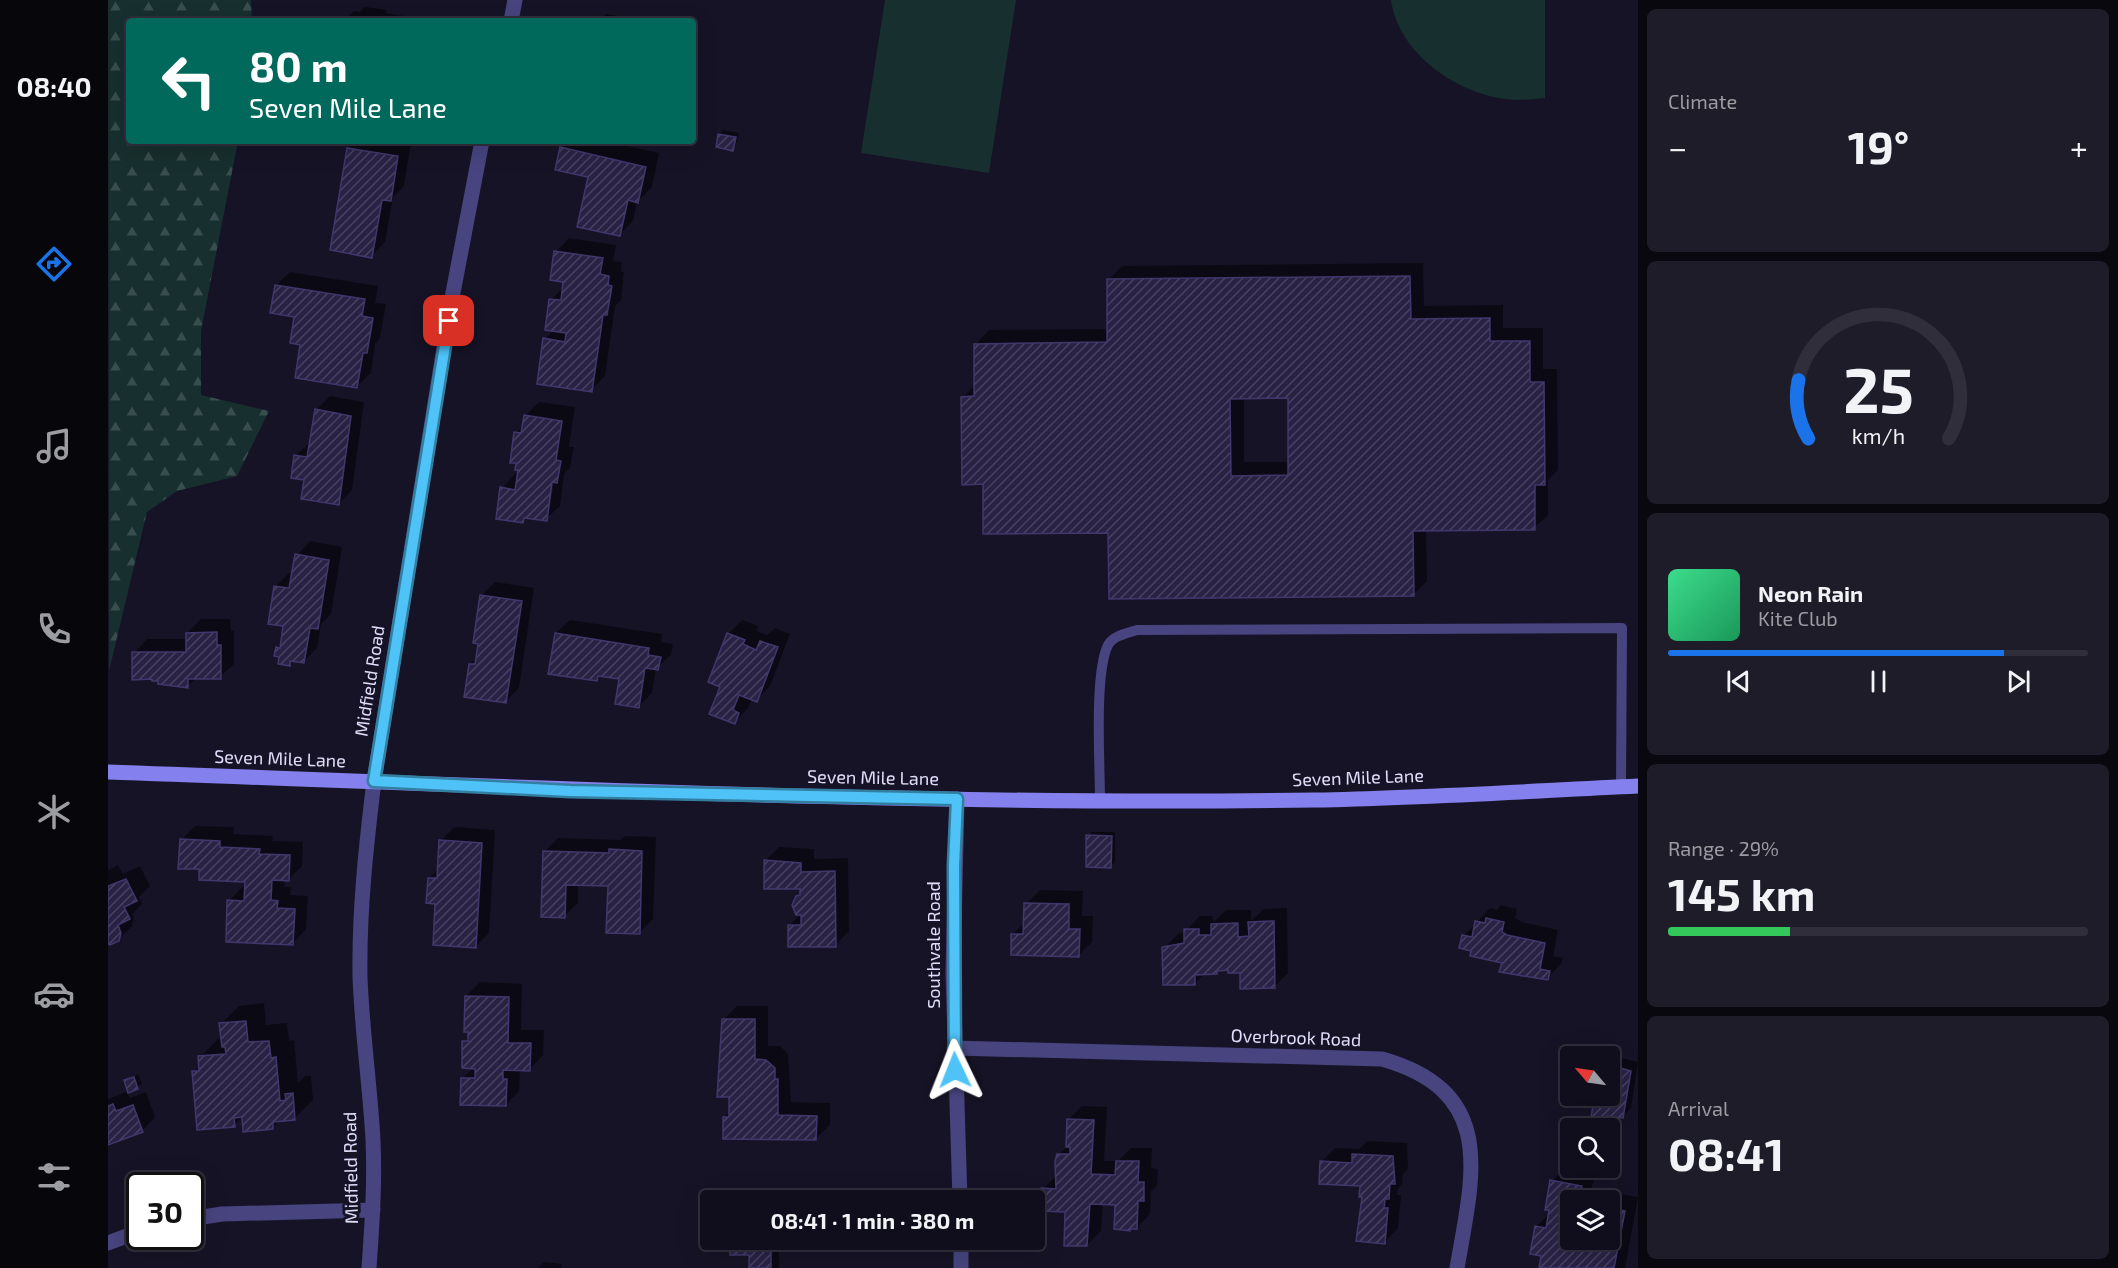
<!DOCTYPE html>
<meta charset="utf-8">
<style>
:root{--surface:#100e1c;--page:#1e1c29;--text:#f1f3f6;--muted:#9c9ca3;--line:#302e3b;--accent:#1a73e8}
body{margin:0;font-family:"Exo 2",sans-serif;background:var(--page);color:var(--text);height:100vh;display:flex;flex-direction:column;font-size:22px;white-space:nowrap}
*{box-sizing:border-box;margin:0}
p{font-size:20px;color:var(--muted)}
.icon{flex:none;width:33px;height:33px;fill:none;stroke:currentColor;stroke-width:2;stroke-linecap:round;stroke-linejoin:round}
.map{position:relative;flex:1;overflow:hidden}
.details{display:flex;flex-direction:column;gap:9px;padding:9px;background:#09080f;width:480px}
.details>*{flex:none}
.banner{position:absolute;left:18px;top:18px;width:570px;height:126px;border-radius:6px;box-shadow:0 6px 24px #0002,0 0 0 2px var(--line);background:#00695c;color:#fff;overflow:hidden}
.needle{width:39px;rotate:299deg}
.fabs{position:absolute;left:1452px;top:1046px;display:grid;gap:12px}
.fabs a{display:grid;place-items:center;width:60px;height:60px;border-radius:6px;background:var(--surface);box-shadow:0 6px 24px #0002,0 0 0 2px var(--line);font-size:30px}
.speed{position:absolute;left:18px;top:1172px;display:flex;gap:12px;font-size:30px;font-weight:700;text-align:center}
.speed>*{display:grid;place-content:center;width:78px;height:78px;border-radius:50%;background:var(--surface);box-shadow:0 6px 24px #0002,0 0 0 2px var(--line);line-height:1}
.speed .limit{border:3px solid #111;border-radius:9px;background:#fff;color:#111}
.pin{position:absolute;display:grid;place-items:center;width:51px;height:51px;color:#fff;margin:-26px;border-radius:12px;box-shadow:0 3px 9px #0006}
.me{position:absolute;width:66px;margin:-33px;rotate:358deg;stroke-linejoin:round;filter:drop-shadow(0 0 4px #0008)}
.turn{display:flex;align-items:center;gap:21px;height:126px;padding:0 24px;font-size:27px}
.turn .icon{width:78px;height:78px;stroke-width:2.5}
.turn b{display:block;font-size:42px;line-height:51px}
.big{font-size:45px;font-weight:700;line-height:1.1}
.details .widget{flex:1;display:flex;flex-direction:column;justify-content:center;gap:9px;min-width:0;padding:0 21px;border-radius:9px;background:var(--page)}
.details .dial{align-items:center;gap:0}
.dial svg{height:156px;overflow:visible;fill:none;stroke:var(--line);stroke-width:7;stroke-linecap:round;text-anchor:middle}
.dial text{fill:var(--text);stroke:none}
.song{display:flex;align-items:center;gap:18px}
.cover{width:72px;height:72px;border-radius:9px;background:linear-gradient(135deg,hsl(150 70% 55%),hsl(150 70% 35%))}
.played{height:6px;border-radius:3px;background:linear-gradient(90deg,var(--accent) 80%,var(--line) 80%)}
.keys{display:flex;justify-content:space-around;direction:ltr}
.heat{display:flex;justify-content:space-between;align-items:center;font-size:33px;direction:ltr}
.charge{height:9px;border-radius:4px;background:linear-gradient(90deg,#34c759 29%,var(--line) 0)}
.trip{position:absolute;left:592px;top:1190px;width:345px;height:60px;border-radius:6px;background:var(--surface);box-shadow:0 6px 24px #0002,0 0 0 2px var(--line);font-weight:700;line-height:60px;text-align:center}
main{display:flex;flex:1;min-height:0}
.dock{display:flex;flex-direction:column;width:108px;justify-content:space-around;align-items:center;background:#06060b;color:var(--muted)}
.dock .icon{width:42px;height:42px}
.dock .active{color:var(--accent)}
.dock b{font-size:27px;color:var(--text)}
.map>svg:first-child{display:block}
.forest{fill:url(#forest-firs)}
.park{fill:#172f2e}
.shadow{fill:#0007;fill-rule:evenodd}
.building{fill:url(#building-hatch);stroke:#42376d;stroke-width:1.5;fill-rule:evenodd}
.lines{fill:none;stroke-linecap:round;stroke-linejoin:round}
.lane{stroke:#47447f;stroke-width:10}
.street{stroke:#47447f;stroke-width:15}
.secondary{stroke:#8480ee;stroke-width:15}
.route-casing{stroke:#337fa1;stroke-width:15}
.route{stroke:#4fc3f7;stroke-width:10}
.labels{text-anchor:middle;stroke-width:6;stroke-linejoin:round;paint-order:stroke}
.street-label{font-size:18px;fill:#e0ddfa;stroke:#161326}
</style>
<main>
<nav class="dock">
<b>08:40</b>
<svg class="icon active" aria-label="directions" viewBox="0 0 24 24"><path d="M12 3l9 9-9 9-9-9zM9 14v-3h6M13 9l2 2-2 2"/></svg>
<svg class="icon" aria-label="music" viewBox="0 0 24 24"><path d="M9 18V5l10-2v13"/><circle cx="6" cy="18" r="3"/><circle cx="16" cy="16" r="3"/></svg>
<svg class="icon" aria-label="phone" viewBox="0 0 24 24"><path d="M5 4h4l2 5-3 2q2 4 5 5l2-3 5 2v4C11 20 4 13 5 4z"/></svg>
<svg class="icon" aria-label="climate" viewBox="0 0 24 24"><path d="M12 3v18M4 7l16 10M4 17L20 7"/></svg>
<svg class="icon" aria-label="car" viewBox="0 0 24 24"><path d="M5 17H2v-5l4-1 3-4h7l3 4 3 1v5h-3M9 17h6M6 11h13"/><circle cx="7" cy="17" r="2"/><circle cx="17" cy="17" r="2"/></svg>
<svg class="icon" aria-label="filters" viewBox="0 0 24 24"><path d="M4 7h16M4 17h16"/><circle cx="9" cy="7" r="2"/><circle cx="15" cy="17" r="2"/></svg>
</nav>
<div class="map">
<svg width="1530" height="1268" viewBox="0 0 1530 1268">
<defs>
<pattern id="forest-firs" width="22" height="20" patternUnits="userSpaceOnUse" patternTransform="scale(1.5)"><rect width="22" height="20" fill="#172f2e"/><path d="M5 1l3.5 6h-7zM16 11l3.5 6h-7z" fill="#384d4d"/></pattern>
<pattern id="building-hatch" width="6" height="6" patternUnits="userSpaceOnUse" patternTransform="scale(1.5)"><rect width="6" height="6" fill="#292245"/><path d="M-1 1l2-2M0 6l6-6M5 7l2-2" fill="none" stroke="#484261"/></pattern>
</defs>
<rect width="100%" height="100%" fill="#161326"/>
<polygon class="forest" points="0,0 143,0 144,21 21,21 21,141 130,141 93,331 93,395 161,411 129,476 69,491 39,512 1,671"/>
<g class="park">
<polygon points="777,0 908,0 881,173 753,153"/>
<path d="M1283 0H1437V98C1425 99 1411 101 1399 99 1349 94 1290 53 1283 0Z"/>
</g>
<g class="shadow">
<polygon points="257,7 279,10 278,13 326,21 236,21 246,11 252,12"/>
<polygon points="498,14 516,17 515,21 491,21"/>
<polygon points="615,130 631,133 628,145 624,149 611,134"/>
<polygon points="248,141 303,143 296,186 285,197 277,242 263,256 223,249 240,148"/>
<polygon points="461,141 496,141 551,153 544,187 529,202 525,221 511,235 482,176 453,148"/>
<polygon points="461,238 508,245 505,261 514,262 513,272 516,272 513,300 507,306 497,376 483,390 437,339 446,330 443,300 456,286 448,252"/>
<path d="M1315 263 1316 306 1395 305V328H1435V369H1449L1450 470 1440 480V515L1426 528 1318 530 1319 581 1305 595 1002 531 876 483 855 397 868 384V344L881 330 1001 329 1000 280 1014 266ZM1136 397H1181L1182 462H1136Z"/>
<polygon points="182,272 270,286 267,303 278,304 272,338 267,344 263,373 249,386 194,343 187,316 168,285"/>
<polygon points="222,396 256,402 244,490 231,504 198,478 184,476 188,455 203,442 208,410"/>
<path d="M431 402 467 407 461 447H466L462 468 456 474 452 506 438 519 419 517 415 521 394 488 407 474 411 475 408 433 416 425 417 416ZM444 475H447L442 506H439Z"/>
<polygon points="202,541 234,547 223,614 213,624 209,648 195,662 185,660 181,664 169,648 174,643 177,625 167,587 181,573 185,574 189,555"/>
<polygon points="387,582 426,588 411,688 398,701 362,664 369,657 373,596"/>
<polygon points="93,619 122,619 123,631 126,631 126,664 112,677 89,677 79,687 45,680 26,653 39,639 80,639 79,633"/>
<polygon points="462,620 554,634 553,642 565,644 563,655 548,668 544,693 530,707 513,677 494,675 488,680 448,633"/>
<polygon points="634,620 650,626 648,631 659,635 667,628 682,634 662,686 648,700 644,698 640,708 627,722 614,686 620,634"/>
<polygon points="87,826 126,827 125,834 165,836 164,841 195,842 194,866 180,880 177,879 176,887 183,887 182,895 200,896 198,929 185,943 121,901 134,887 138,888 139,880 93,868 73,840"/>
<polygon points="346,827 387,830 381,933 367,947 329,903 321,878 331,869 333,841"/>
<polygon points="984,832 1007,832 1007,862 1003,866 979,836"/>
<polygon points="517,836 548,837 545,919 531,933 501,885 470,884 470,903 456,916 436,852 450,838 513,840"/>
<polygon points="671,847 706,849 706,859 740,858 741,931 728,945 681,926 694,913 689,896 694,892 693,887 657,861"/>
<polygon points="10,865 15,874 32,866 42,886 31,897 34,904 24,914 26,918 24,926 10,940 0,942 0,870"/>
<polygon points="932,890 975,891 974,916 985,916 984,942 970,956 905,934 917,922 918,904"/>
<polygon points="1393,905 1409,909 1407,918 1414,922 1450,930 1445,956 1455,958 1453,964 1440,978 1365,950 1356,936 1382,908 1389,910"/>
<polygon points="1179,908 1180,973 1166,987 1121,969 1097,973 1087,983 1056,948 1070,934 1078,932 1091,916 1104,916 1106,922 1118,910 1143,910 1143,921 1156,909"/>
<polygon points="372,982 414,984 413,1030 436,1030 435,1055 422,1069 412,1069 411,1091 398,1105 354,1079 366,1067 356,1042 362,1036 358,996"/>
<polygon points="156,1003 158,1025 179,1023 181,1041 186,1040 190,1083 197,1076 203,1076 205,1100 187,1118 173,1119 165,1128 135,1116 126,1125 86,1072 92,1066 92,1057 110,1039 114,1038 113,1024 131,1006"/>
<polygon points="629,1006 660,1006 660,1046 672,1046 680,1054 683,1102 722,1103 722,1125 708,1138 616,1117 623,1111 615,1020"/>
<polygon points="1506,1056 1530,1062 1523,1108 1514,1117 1506,1115 1497,1128 1493,1128 1488,1095 1502,1095 1502,1058"/>
<polygon points="30,1074 34,1084 19,1092 22,1098 38,1092 47,1117 34,1131 4,1142 0,1146 0,1099 21,1091 18,1081"/>
<polygon points="974,1106 999,1107 996,1161 1010,1161 1023,1148 1044,1148 1043,1168 1050,1169 1049,1186 1043,1191 1042,1214 1029,1228 1008,1203 995,1203 993,1231 979,1245 959,1210 935,1189 949,1175 950,1155 960,1146 960,1120"/>
<polygon points="1260,1141 1299,1143 1300,1169 1295,1174 1294,1184 1290,1189 1289,1195 1293,1195 1290,1228 1277,1242 1255,1208 1253,1185 1213,1162 1227,1148 1251,1149"/>
<polygon points="1458,1167 1487,1173 1481,1200 1462,1200 1462,1239 1502,1239 1502,1200 1497,1200 1505,1193 1530,1197 1517,1268 1432,1268 1435,1255 1428,1227 1442,1213 1444,1181"/>
<polygon points="623,1239 671,1239 671,1268 642,1268 642,1253"/>
<polygon points="436,1262 454,1264 453,1268 430,1268"/>
</g>
<g class="building">
<polygon points="610,134 628,137 625,151 608,147"/>
<polygon points="452,147 538,167 530,203 520,200 512,236 469,227 480,177 447,170"/>
<polygon points="239,148 290,156 283,201 274,200 264,258 222,250"/>
<polygon points="446,251 495,258 492,274 501,276 500,285 504,286 499,315 495,315 484,392 429,384 435,338 457,342 458,333 437,330 441,299 453,300 455,282 442,280"/>
<path d="M1302 276 1303 319 1382 318V341H1422V382H1436L1437 485H1427V530L1305 531 1306 596 1001 599 1000 533 875 534V484L854 485 853 397 866 396V344L999 342V279ZM1180 398V475L1123 476 1122 399Z"/>
<polygon points="167,285 257,299 254,316 265,318 259,353 255,353 249,388 187,378 192,345 182,343 186,317 162,313"/>
<polygon points="207,409 243,416 231,505 193,499 196,480 183,478 186,455 199,457"/>
<polygon points="416,415 454,421 448,460 453,461 449,483 444,482 439,521 416,518 415,523 388,519 392,487 407,490 410,470 407,470 408,463 402,463 406,432 413,433"/>
<polygon points="187,554 221,560 210,629 202,628 196,663 182,661 182,666 170,664 171,657 166,656 168,647 172,648 175,626 160,624 166,586 181,588"/>
<polygon points="372,595 414,601 398,703 356,697 361,664 367,664 370,644 365,643"/>
<polygon points="109,632 109,645 113,645 113,679 80,679 80,688 50,684 50,681 44,681 44,679 24,680 24,652 78,652 78,633"/>
<polygon points="447,633 541,648 540,655 553,657 550,670 537,668 531,708 507,704 511,679 490,676 489,681 440,674"/>
<polygon points="619,633 637,640 635,644 648,650 652,641 670,647 649,702 631,695 625,710 631,713 627,724 601,714 612,687 600,682"/>
<polygon points="978,835 1004,836 1003,868 978,867"/>
<polygon points="72,839 112,841 112,847 152,849 151,854 182,855 181,881 164,880 163,900 170,901 169,908 187,909 185,945 118,942 119,900 136,901 137,882 91,880 91,869 70,869"/>
<polygon points="331,840 374,843 368,948 325,945 327,904 318,903 320,878 329,878"/>
<polygon points="501,849 534,851 532,934 498,933 500,886 458,885 457,918 433,917 435,851 501,853"/>
<polygon points="656,860 693,863 693,872 727,871 728,947 680,947 680,925 693,925 693,915 688,915 684,905 688,896 692,895 692,889 656,889"/>
<polygon points="18,879 29,901 16,907 22,919 10,925 13,933 11,941 2,945 0,944 0,886"/>
<polygon points="916,903 961,904 961,929 972,929 971,957 903,955 903,934 915,934"/>
<polygon points="1378,918 1396,922 1394,932 1399,935 1437,943 1432,969 1442,971 1440,980 1391,972 1394,963 1362,956 1363,951 1351,948 1354,935 1364,937 1367,921 1377,923"/>
<polygon points="1166,921 1167,988 1132,989 1132,973 1120,973 1120,970 1109,971 1109,974 1087,975 1087,985 1055,985 1054,947 1076,943 1076,929 1091,929 1091,935 1103,935 1103,924 1130,923 1130,937 1141,936 1140,922"/>
<polygon points="357,996 401,997 400,1043 423,1043 422,1071 395,1070 395,1079 399,1079 398,1106 352,1105 353,1078 367,1078 367,1069 354,1068 354,1041 360,1041 360,1032 356,1032"/>
<polygon points="614,1019 647,1019 647,1059 658,1060 667,1068 667,1079 670,1079 670,1115 709,1116 708,1140 615,1139 615,1117 621,1117 621,1097 609,1097"/>
<polygon points="138,1021 140,1042 161,1041 163,1058 168,1057 172,1101 178,1100 177,1094 185,1093 187,1120 165,1122 165,1129 135,1132 134,1117 126,1118 127,1127 89,1130 84,1071 91,1071 90,1056 118,1054 117,1047 114,1047 111,1023"/>
<polygon points="1502,1065 1523,1071 1515,1118 1499,1116 1497,1128 1481,1128 1487,1095 1502,1095"/>
<polygon points="26,1077 30,1089 20,1093 16,1080"/>
<polygon points="5,1104 8,1111 25,1105 35,1132 0,1145 0,1106"/>
<polygon points="959,1119 986,1120 983,1174 1007,1175 1008,1161 1031,1161 1030,1182 1036,1182 1036,1201 1030,1201 1029,1229 1022,1229 1022,1231 1006,1229 1007,1205 982,1204 979,1246 956,1246 957,1212 933,1211 933,1188 948,1189 947,1161 949,1154 962,1154 962,1147 958,1147"/>
<polygon points="1244,1154 1285,1156 1287,1184 1282,1184 1281,1199 1277,1199 1276,1208 1280,1208 1277,1244 1248,1241 1254,1197 1251,1197 1252,1186 1211,1184 1212,1161 1244,1163"/>
<polygon points="1442,1180 1474,1186 1471,1200 1462,1200 1462,1245 1482,1249 1484,1239 1502,1239 1502,1208 1517,1211 1506,1268 1431,1268 1433,1256 1422,1254 1427,1226 1438,1228 1441,1210 1437,1210"/>
<polygon points="622,1239 663,1239 663,1268 641,1268 641,1255 622,1255"/>
</g>
<g class="lines">
<path class="lane" d="M992 799C992 765 986 673 1000 645 1005 636 1019 633 1029 630L1514 628 1513 786"/>
<g class="street">
<polyline points="403,21 407,0"/>
<polyline points="849,799 845,973 852,1200"/>
<path d="M846 1048 1274 1059C1390 1092 1365 1175 1349 1268"/>
<polyline points="82,1219 114,1214 265,1210"/>
<polyline points="0,1243 32,1231"/>
<path d="M261 1268C264 1225 267 1183 265 1140 262 1086 254 1031 252 977 251 911 258 847 266 781L344 298 374 141"/>
<polyline points="853,1268 853,1239"/>
</g>
<path class="secondary" d="M0 772C402 786 805 806 1207 800 1315 798 1423 791 1530 786"/>
</g>
<g class="lines">
<g class="route-casing">
<polyline id="route" points="341,321 266,781 462,791 849,799 846,866 847,1070"/>
</g>
<use href="#route" class="route"/>
</g>
<g class="labels">
<g class="street-label">
<text transform="translate(262 681) rotate(-81)" y="6">Midfield Road</text>
<text transform="translate(172 759) rotate(2)" y="6">Seven Mile Lane</text>
<text transform="translate(765 778) rotate(1)" y="6">Seven Mile Lane</text>
<text transform="translate(1250 778) rotate(-2)" y="6">Seven Mile Lane</text>
<text transform="translate(826 945) rotate(-90)" y="6">Southvale Road</text>
<text transform="translate(1188 1038) rotate(2)" y="6">Overbrook Road</text>
<text transform="translate(243 1168) rotate(-91)" y="6">Midfield Road</text>
</g>
</g>
</svg>
<div class="fabs">
<a><svg class="needle" viewBox="-14 -14 28 28"><path d="M0-13l5 13h-10z" fill="#e53935"/><path d="M0 13l5-13h-10z" fill="#9c9ca3"/></svg></a>
<a><svg class="icon" aria-label="search" viewBox="0 0 24 24"><circle cx="10" cy="10" r="6"/><path d="M15 15l6 6"/></svg></a>
<a><svg class="icon" aria-label="layers" viewBox="0 0 24 24"><path d="M12 4l9 5-9 5-9-5zM3 14l9 5 9-5"/></svg></a>
</div>
<div class="speed"><div class="limit">30</div></div>
<div class="pin" style="left:341px;top:321px;background:#d93025"><svg class="icon" aria-label="arrive" viewBox="0 0 24 24"><path d="M6 21V4h12l-3 4 3 4H6"/></svg></div>
<svg class="me" style="left:847px;top:1070px" viewBox="-20 -20 40 40"><path d="M0-17L14 15 0 8-14 15z" fill="#4fc3f7" stroke="#fff" stroke-width="4"/></svg>
<div class="trip">08:41 · 1 min · 380 m</div>
<div class="banner">
<div class="turn"><svg class="icon" aria-label="left" viewBox="0 0 24 24"><path d="M17 20v-9H6M10 6l-5 5 5 5"/></svg><div><b>80 m</b>Seven Mile Lane</div></div>
</div>
</div>
<section class="details">
<div class="widget"><p>Climate</p>
<div class="heat"><a>−</a><b class="big">19°</b><a>+</a></div>
</div>
<div class="widget dial"><svg viewBox="0 0 100 80">
<path d="M14 69A42 42 0 1 1 86 69"/>
<path d="M14 69A42 42 0 0 1 9 39" stroke="#1a73e8"/>
<text x="50" y="56" font-size="32" font-weight="700">25</text>
<text x="50" y="72" font-size="11">km/h</text>
</svg></div>
<div class="widget">
<div class="song"><i class="cover"></i><div><b>Neon Rain</b><p>Kite Club</p></div></div>
<div class="played"></div>
<div class="keys"><svg class="icon" aria-label="previous" viewBox="0 0 24 24"><path d="M18 5L8 12l10 7zM5 5v14"/></svg><svg class="icon" aria-label="pause" viewBox="0 0 24 24"><path d="M8 5v14M16 5v14"/></svg><svg class="icon" aria-label="next" viewBox="0 0 24 24"><path d="M6 5l10 7-10 7zM19 5v14"/></svg></div>
</div>
<div class="widget"><p>Range · 29%</p><b class="big">145 km</b><div class="charge"></div></div>
<div class="widget"><p>Arrival</p><b class="big">08:41</b></div>
</section>
</main>
